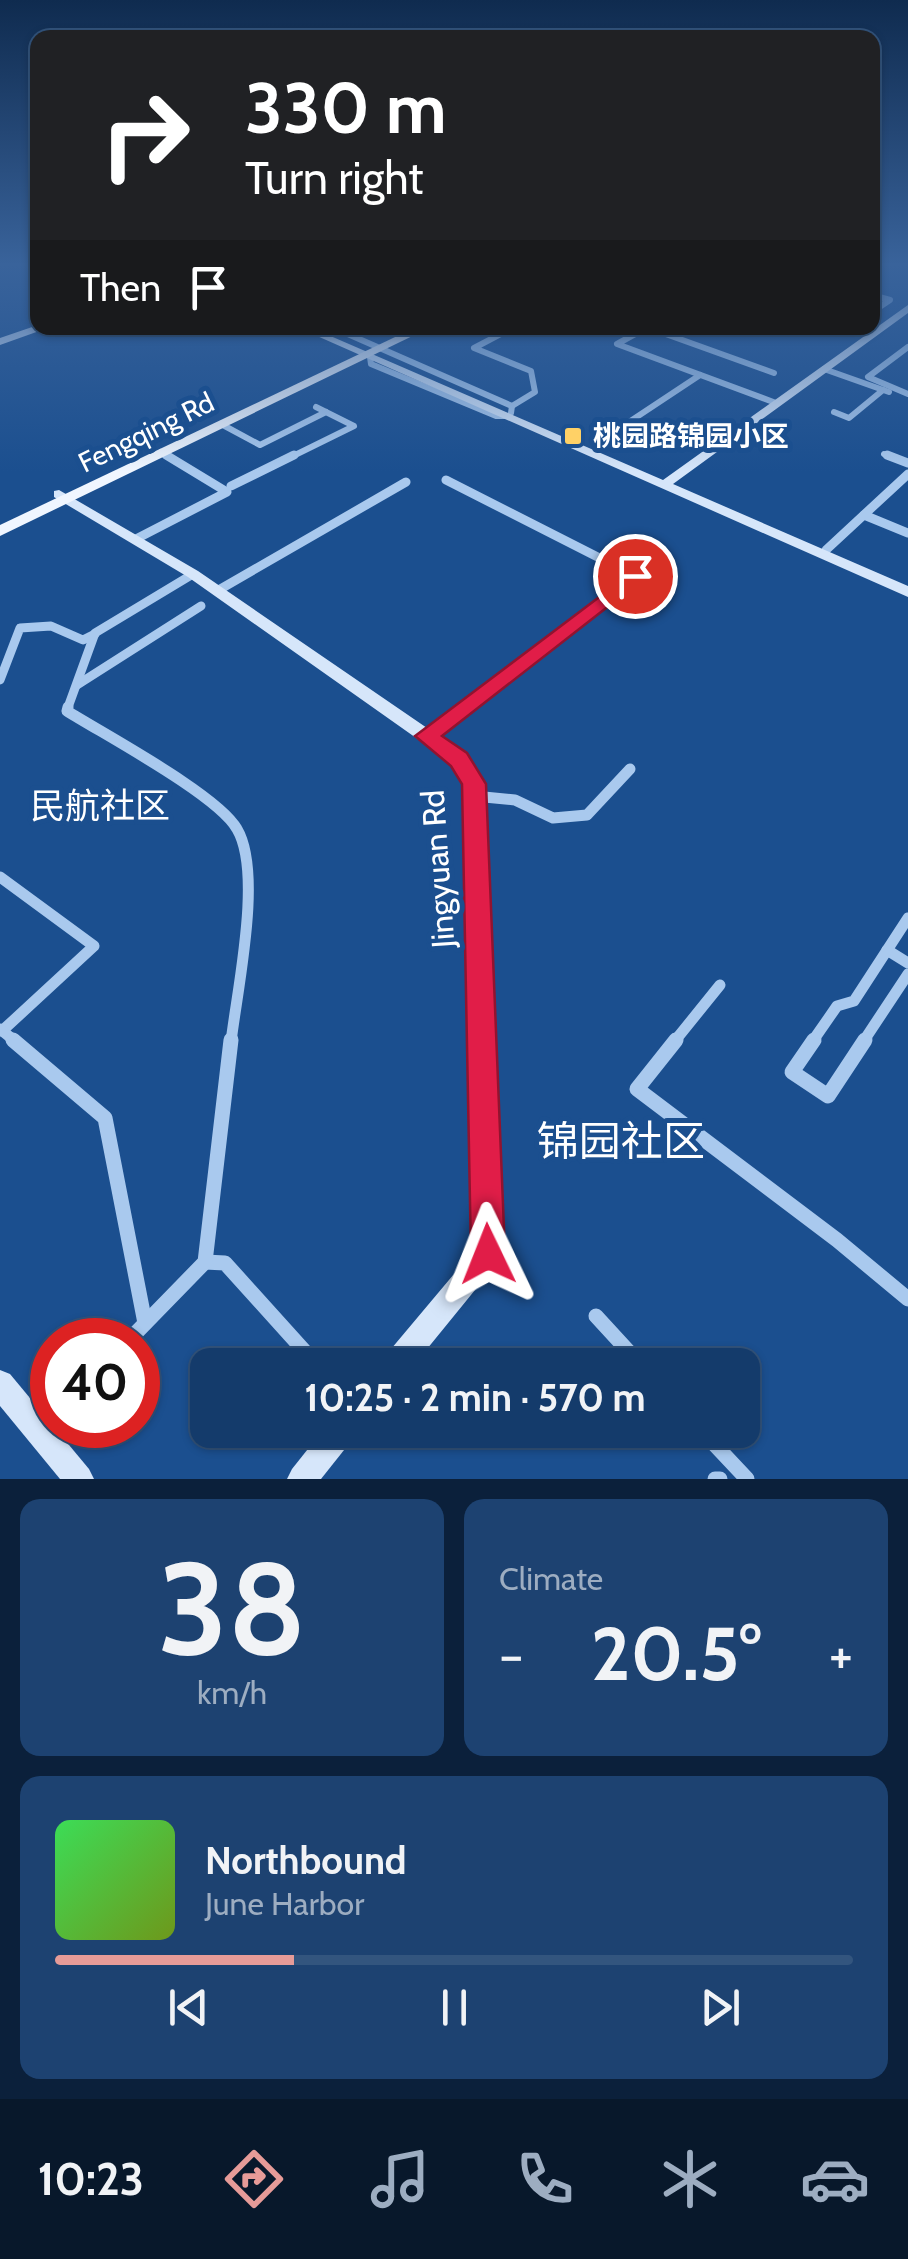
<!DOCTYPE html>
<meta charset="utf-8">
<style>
:root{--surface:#143b6b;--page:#1d4271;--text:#f1f3f6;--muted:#9dadc1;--line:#33557e;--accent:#e69b98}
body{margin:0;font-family:Cabin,"Noto Sans SC",sans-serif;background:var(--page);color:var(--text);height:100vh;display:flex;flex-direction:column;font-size:38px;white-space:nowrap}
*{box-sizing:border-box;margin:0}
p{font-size:32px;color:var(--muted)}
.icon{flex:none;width:55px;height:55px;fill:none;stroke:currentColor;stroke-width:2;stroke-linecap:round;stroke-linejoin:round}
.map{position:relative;height:1479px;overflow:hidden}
.details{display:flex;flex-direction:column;gap:20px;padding:20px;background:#0b203b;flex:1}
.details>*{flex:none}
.top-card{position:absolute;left:30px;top:30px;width:850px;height:305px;border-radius:20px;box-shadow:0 2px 8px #0004,0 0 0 2px var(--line);background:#202124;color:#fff;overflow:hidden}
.speed{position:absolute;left:30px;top:1318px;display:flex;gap:20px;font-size:50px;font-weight:700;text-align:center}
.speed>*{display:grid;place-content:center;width:130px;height:130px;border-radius:50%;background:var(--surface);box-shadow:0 2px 8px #0004,0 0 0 2px var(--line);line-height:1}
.speed .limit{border:15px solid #d22;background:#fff;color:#111}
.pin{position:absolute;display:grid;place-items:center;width:85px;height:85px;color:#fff;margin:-42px;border:5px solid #fff;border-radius:50%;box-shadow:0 2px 10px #0007}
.me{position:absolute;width:110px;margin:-55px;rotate:358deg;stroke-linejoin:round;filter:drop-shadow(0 0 8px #0008)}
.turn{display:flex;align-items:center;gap:35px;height:210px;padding:0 50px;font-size:45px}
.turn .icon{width:130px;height:130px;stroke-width:2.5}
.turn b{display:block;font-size:70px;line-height:85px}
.then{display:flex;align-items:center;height:95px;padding:0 50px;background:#0003;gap:20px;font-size:38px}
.big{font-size:75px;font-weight:700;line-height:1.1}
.details .card{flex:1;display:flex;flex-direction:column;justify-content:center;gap:15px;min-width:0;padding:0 35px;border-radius:20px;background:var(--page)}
.details .dial{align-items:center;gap:0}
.dial b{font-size:130px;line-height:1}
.song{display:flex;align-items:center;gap:30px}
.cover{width:120px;height:120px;border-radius:15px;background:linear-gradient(135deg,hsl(130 70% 55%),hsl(80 70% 35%))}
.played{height:10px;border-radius:5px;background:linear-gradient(90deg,var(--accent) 30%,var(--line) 30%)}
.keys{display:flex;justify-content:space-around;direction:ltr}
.heat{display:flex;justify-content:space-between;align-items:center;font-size:55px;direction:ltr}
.details .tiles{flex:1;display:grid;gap:20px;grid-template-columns:1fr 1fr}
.card:last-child{grid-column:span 2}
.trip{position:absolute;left:190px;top:1348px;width:570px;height:100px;border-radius:20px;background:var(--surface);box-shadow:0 2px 8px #0004,0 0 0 2px var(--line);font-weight:700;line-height:100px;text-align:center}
.tabs{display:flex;height:160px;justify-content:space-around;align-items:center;background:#08182b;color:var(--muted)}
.tabs .icon{width:70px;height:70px}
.tabs .current{color:var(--accent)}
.tabs b{font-size:45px;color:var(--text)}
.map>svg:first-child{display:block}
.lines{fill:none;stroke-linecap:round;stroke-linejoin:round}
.street-far3{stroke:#a9c9ee;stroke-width:6}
.street-far2{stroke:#a9c9ee;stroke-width:9}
.street-far1{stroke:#a9c9ee;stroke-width:11}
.street{stroke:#a9c9ee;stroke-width:15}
.secondary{fill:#d6e6fa;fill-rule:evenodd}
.primary{fill:#f0f6ff;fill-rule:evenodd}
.route{fill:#e11d48;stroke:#92132f;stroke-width:2.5}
.poi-dot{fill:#ffd166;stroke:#1b4f8f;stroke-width:4}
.labels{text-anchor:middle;stroke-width:10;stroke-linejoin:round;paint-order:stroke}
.far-street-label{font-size:28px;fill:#fff;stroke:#1b4f8f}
.far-poi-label{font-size:28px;font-weight:bold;fill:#fff;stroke:#1b4f8f;text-anchor:start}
.street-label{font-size:32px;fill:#fff;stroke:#1b4f8f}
.neighbourhood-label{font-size:35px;fill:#fff;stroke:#1b4f8f}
.near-neighbourhood-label{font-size:42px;fill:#fff;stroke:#1b4f8f}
</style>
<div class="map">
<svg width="908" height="1479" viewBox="0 0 908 1479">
<rect width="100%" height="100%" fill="#1b4f8f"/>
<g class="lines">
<g class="street-far3">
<polyline points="872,271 879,273 872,277"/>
<polyline points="872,295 890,300 872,312"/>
<polyline points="334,328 512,406 511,413"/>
<polyline points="512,328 474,348 531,371 535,392 512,406"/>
<polyline points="646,328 617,344 776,403"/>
<polyline points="649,328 774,373"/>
<polyline points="908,347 868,377 908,394"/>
<polyline points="370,357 371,364 496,416 507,416"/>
<polyline points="824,369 889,392"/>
<polyline points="834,412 849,418 883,390"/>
<polyline points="221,424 260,445 326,412"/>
<polyline points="670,445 623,426 700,375"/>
<polyline points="161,452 170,458"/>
<polyline points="884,454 893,458"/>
<polyline points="289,458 354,426 316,407"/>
</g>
<g class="street-far2">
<polyline points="887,455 908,463"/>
<polyline points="446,480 635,576 460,710"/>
<polyline points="231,486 294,455"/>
<polyline points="864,515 908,533"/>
<polyline points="136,539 227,492 166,455"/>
<polyline points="826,550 908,474"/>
<polyline points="217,591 406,482"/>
<polyline points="0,680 20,628 51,626 83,640 95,634"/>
<polyline points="77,685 201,606"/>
<polyline points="67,710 95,633 193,574"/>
</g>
<g class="street-far1">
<path d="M68 707 67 711C105 735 218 795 237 829 263 873 237 990 231 1042"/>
<polyline points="426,736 463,707"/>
<polyline points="474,796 515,800 553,818 587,815 630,769"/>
<polyline points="0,877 94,946 2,1031"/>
<polyline points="887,950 908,963"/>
<polyline points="0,1029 16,1042"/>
<polyline points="674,1042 720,985"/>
<polyline points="812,1042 837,1006 854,1001 908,918"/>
<polyline points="863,1042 908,974"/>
</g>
<g class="street">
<polyline points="13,1040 105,1118 145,1323"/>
<polyline points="676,1040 637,1089 837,1240 908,1299"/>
<polyline points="814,1040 792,1072 828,1096 865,1040"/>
<polyline points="205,1262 225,1263 317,1365"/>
<polyline points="596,1316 641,1365"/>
<polyline points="129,1340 205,1262 231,1040"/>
<polyline points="455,1430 463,1438"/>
<polyline points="701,1430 747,1479"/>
<polyline points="715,1479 720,1479"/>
</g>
<g class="secondary">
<polygon points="908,305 908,313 673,484 908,586 908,597 299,328 312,328 663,480"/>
<polygon points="38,325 38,328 43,328 42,330 0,345 0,338"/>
<polygon points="59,490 198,571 465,754 483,783 501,1254 497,1263 414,1365 382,1365 386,1355 475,1249 465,783 453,764 188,577 54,497 54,491"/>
<polygon points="0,1370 10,1374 89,1469 94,1479 60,1479 0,1406"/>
<polygon points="323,1430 356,1430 352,1440 321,1479 287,1479 292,1469"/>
</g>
<polygon class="primary" points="414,328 429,328 0,536 0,525"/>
</g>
<linearGradient id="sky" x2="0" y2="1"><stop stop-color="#0f2b4f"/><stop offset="0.56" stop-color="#39639b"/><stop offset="1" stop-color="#39639b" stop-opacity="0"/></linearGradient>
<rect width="908" height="472" fill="url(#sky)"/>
<polygon class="route" points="635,570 645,576 642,580 442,736 467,753 486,784 505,1254 500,1266 488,1271 476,1266 471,1254 462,784 451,766 415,736"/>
<rect class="poi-dot" x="563" y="426" width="20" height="20" rx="5"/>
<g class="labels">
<g class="far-street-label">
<text transform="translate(146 432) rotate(-26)" y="10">Fengqing Rd</text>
</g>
<g class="far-poi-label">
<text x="593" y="446">桃园路锦园小区</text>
</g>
<g class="street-label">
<text transform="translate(438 869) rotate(-94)" y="11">Jingyuan Rd</text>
</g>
<g class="neighbourhood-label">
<text x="100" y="818">民航社区</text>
</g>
<g class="near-neighbourhood-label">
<text x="621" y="1156">锦园社区</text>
</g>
</g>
</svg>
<div class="speed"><div class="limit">40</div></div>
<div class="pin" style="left:635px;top:576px;background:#d93025"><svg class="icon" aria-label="arrive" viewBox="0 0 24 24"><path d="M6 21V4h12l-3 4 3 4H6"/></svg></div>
<svg class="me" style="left:488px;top:1254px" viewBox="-20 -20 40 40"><path d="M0-17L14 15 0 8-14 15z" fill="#e11d48" stroke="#fff" stroke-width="4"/></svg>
<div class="trip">10:25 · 2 min · 570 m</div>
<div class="top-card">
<div class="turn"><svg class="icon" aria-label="right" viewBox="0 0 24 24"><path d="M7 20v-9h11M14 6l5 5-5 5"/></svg><div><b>330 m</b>Turn right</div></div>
<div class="then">Then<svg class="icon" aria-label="arrive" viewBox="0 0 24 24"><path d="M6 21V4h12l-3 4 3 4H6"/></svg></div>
</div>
</div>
<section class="details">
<div class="tiles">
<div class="card dial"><b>38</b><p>km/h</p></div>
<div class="card"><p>Climate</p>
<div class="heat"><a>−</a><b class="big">20.5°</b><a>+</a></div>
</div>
<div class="card">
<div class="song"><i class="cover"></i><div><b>Northbound</b><p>June Harbor</p></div></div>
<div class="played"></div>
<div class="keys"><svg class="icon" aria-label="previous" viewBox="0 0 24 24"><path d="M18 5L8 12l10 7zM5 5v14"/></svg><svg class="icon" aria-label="pause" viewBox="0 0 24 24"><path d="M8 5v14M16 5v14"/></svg><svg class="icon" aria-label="next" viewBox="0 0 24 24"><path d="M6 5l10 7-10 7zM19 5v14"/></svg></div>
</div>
</div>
</section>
<nav class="tabs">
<b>10:23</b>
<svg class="icon current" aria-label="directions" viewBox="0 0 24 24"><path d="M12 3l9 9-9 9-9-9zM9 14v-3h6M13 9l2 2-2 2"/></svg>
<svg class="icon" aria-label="music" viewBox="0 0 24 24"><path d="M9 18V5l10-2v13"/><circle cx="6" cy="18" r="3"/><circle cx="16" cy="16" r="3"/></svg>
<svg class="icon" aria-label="phone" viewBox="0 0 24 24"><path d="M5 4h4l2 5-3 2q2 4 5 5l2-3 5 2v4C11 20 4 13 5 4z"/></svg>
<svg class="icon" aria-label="climate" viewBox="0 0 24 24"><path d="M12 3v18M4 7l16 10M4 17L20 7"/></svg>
<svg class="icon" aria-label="car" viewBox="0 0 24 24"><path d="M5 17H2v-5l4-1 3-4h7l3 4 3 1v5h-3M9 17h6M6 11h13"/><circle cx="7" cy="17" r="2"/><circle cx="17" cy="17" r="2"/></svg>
</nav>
